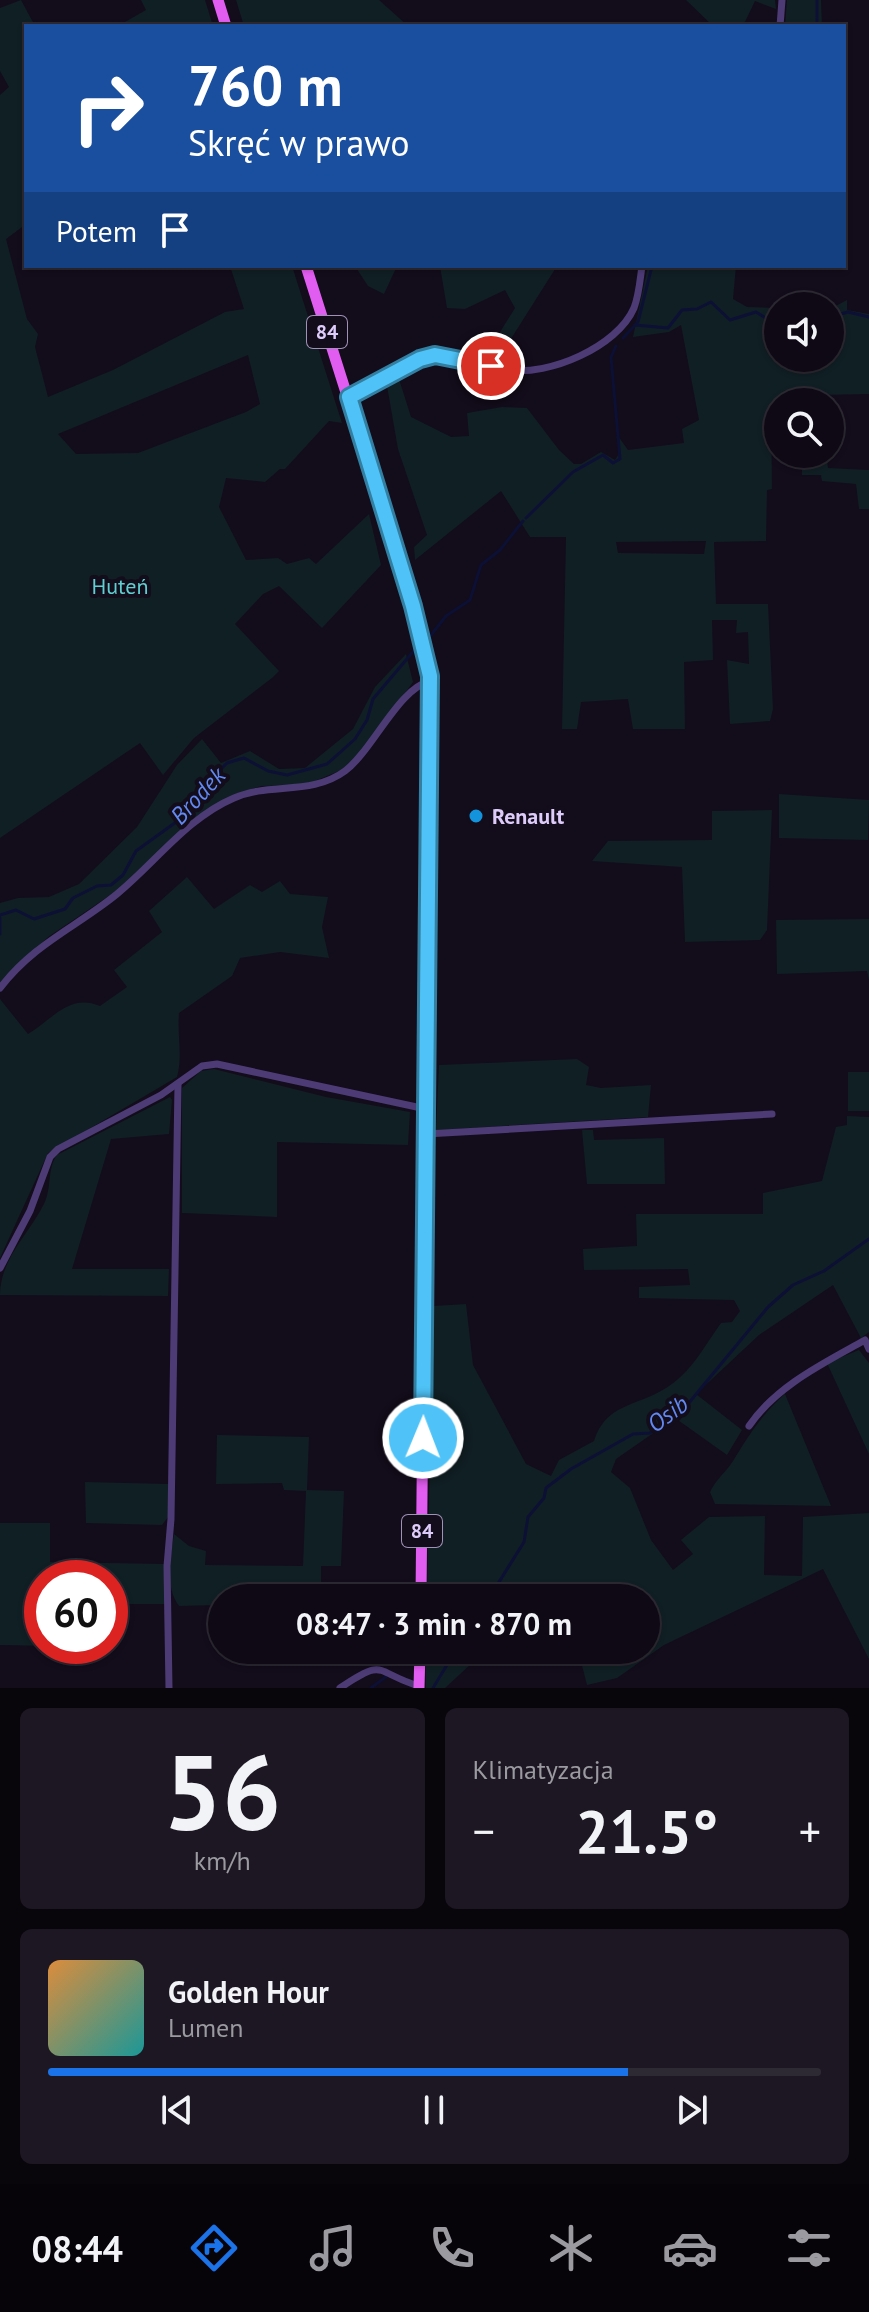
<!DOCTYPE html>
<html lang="pl">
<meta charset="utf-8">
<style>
:root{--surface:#0e0914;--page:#1c1722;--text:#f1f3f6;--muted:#9b9aa0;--line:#2e2a34;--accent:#1a73e8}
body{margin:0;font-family:"PT Sans",sans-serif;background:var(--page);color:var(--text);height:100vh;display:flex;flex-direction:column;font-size:30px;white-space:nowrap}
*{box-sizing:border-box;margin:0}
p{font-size:26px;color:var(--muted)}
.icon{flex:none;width:44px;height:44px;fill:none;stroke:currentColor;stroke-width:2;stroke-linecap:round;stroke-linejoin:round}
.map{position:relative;height:1688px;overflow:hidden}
.panel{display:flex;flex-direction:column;gap:20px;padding:20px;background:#08050b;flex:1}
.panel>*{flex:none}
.top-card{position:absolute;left:24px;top:24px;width:822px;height:244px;border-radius:0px;box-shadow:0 2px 6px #0004,0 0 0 2px var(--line);background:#1a4fa0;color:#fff;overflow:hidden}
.fabs{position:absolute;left:764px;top:292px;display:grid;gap:16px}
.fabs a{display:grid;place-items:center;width:80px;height:80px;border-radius:50%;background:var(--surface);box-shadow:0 2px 6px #0004,0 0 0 2px var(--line);font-size:40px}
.speed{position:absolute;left:24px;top:1560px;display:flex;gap:16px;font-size:40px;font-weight:700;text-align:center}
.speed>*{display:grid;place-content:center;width:104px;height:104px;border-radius:50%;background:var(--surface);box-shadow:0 2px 6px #0004,0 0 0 2px var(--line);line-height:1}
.speed .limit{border:12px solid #d22;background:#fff;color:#111}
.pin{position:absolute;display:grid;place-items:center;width:68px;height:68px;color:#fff;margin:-34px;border:4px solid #fff;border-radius:50%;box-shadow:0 2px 8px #0007}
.me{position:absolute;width:88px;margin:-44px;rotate:1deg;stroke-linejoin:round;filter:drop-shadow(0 0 6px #0008)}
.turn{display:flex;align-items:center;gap:28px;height:168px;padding:0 32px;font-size:36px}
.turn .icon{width:104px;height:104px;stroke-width:2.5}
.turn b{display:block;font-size:56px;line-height:68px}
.then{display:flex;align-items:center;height:76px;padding:0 32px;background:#0003;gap:16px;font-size:30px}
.big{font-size:60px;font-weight:600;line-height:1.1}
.panel .widget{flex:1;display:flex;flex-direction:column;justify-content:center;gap:12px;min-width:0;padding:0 28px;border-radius:12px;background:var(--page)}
.panel .dial{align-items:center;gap:0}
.dial b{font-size:104px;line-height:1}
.song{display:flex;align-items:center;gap:24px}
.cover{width:96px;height:96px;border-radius:12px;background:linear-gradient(135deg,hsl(30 70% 55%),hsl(180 70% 35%))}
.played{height:8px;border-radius:4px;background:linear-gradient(90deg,var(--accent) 75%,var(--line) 75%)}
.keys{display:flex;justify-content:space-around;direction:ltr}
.heat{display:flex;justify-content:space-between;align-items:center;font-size:44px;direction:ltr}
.panel .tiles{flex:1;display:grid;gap:20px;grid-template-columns:1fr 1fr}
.widget:last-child{grid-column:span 2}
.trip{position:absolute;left:208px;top:1584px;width:452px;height:80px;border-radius:40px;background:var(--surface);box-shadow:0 2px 6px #0004,0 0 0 2px var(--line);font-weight:600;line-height:80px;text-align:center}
.dock{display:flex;height:128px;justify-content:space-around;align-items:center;background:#060408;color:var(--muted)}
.dock .icon{width:56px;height:56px}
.dock .on{color:var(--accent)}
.dock b{font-size:36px;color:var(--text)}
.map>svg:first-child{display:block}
.green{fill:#101f24;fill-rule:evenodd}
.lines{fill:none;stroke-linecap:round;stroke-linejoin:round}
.stream{stroke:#0c1034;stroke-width:3}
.street{stroke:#4d3b76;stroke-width:7}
.primary{stroke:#e15cf0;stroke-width:11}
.route-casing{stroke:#337fa1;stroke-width:20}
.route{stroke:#4fc3f7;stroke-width:14}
.poi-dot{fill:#1493dd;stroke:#130c1b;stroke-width:3}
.labels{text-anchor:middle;stroke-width:8;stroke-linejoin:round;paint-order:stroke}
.shield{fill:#130c1b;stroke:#a092b7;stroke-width:2}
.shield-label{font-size:20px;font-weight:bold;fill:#ddcbfa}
.park-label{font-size:22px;fill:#5fd0d2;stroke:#130c1b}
.poi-label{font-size:22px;font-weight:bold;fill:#ddcbfa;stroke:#130c1b;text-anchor:start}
.water-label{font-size:24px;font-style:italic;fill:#6288f1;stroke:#130c1b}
</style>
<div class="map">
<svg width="869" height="1688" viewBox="0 0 869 1688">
<rect width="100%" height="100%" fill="#130c1b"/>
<g class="green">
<path d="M21 0 35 26H26V224L6 239 27 319 38 334 35 347 48 397 113 370 225 312 244 309 230 266H292L342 423 329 421 285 469H280L265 482 226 478 219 507 246 560 278 558 287 564 309 558 316 564 369 514 381 565 322 628 279 586 263 594 235 624 279 671 272 678 194 738 163 775 140 743 0 838V95L9 87 0 71V8ZM248 355 260 404 246 412 138 453 76 454 58 434Z"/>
<polygon points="141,0 205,0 213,26 118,26 146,10"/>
<polygon points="236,0 379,0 408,26 244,26"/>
<polygon points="686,0 775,0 776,9 755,1 743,26 713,26"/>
<polygon points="787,0 821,0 822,26 785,26"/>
<polygon points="355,266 397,266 384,294 368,286"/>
<polygon points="440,266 557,266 497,361 485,356 515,308 505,290 465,309 447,308"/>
<path d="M648 266H736L733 299 747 307 778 308V358H830V309L847 300V310L869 314V394L819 395V402L771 403 772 489 767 490 766 541 714 542 716 604H768L773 709 770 721 730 724 727 660 749 664 748 632 736 633 737 620H712L713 660 684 662 685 729H633L628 699 581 702 577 729H562L566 537H530L501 491 415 560 414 547 427 535 398 449 387 386 399 379 411 417 451 437 469 436 467 413 502 407 527 408 559 450 574 464H581L601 452 615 460 619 454 618 436 628 450 684 443 682 429 699 420 681 325 669 332 633 337ZM706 541 704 554 618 553 616 542Z"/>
<polygon points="802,454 826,454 828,468 869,470 869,509 859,509 856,484 822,481 821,475 802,475"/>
<polygon points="406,654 413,682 374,736 344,769 305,785 261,786 232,795 170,840 122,887 48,937 0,985 0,903 18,898 49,897 79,884 137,827 177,765 202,739 221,763 250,751 279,769 305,768 353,729 375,687"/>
<polygon points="779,794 869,800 868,840 779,838"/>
<polygon points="772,810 767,930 760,940 685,942 682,867 592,861 608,841 712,840 712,811"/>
<path d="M187 877 214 909 250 885 262 892 280 881 290 894 328 897 322 927 329 958 280 952 240 958 232 976 179 1013C177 1034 183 1057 177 1077L48 1153 0 1258V999L28 1034C53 1019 69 993 100 1006L127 987 114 970 162 932 149 911Z"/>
<polygon points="869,919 869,980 867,971 777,974 776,920"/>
<polygon points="577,1059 589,1067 586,1085 601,1088 651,1085 648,1117 436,1130 439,1065"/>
<polygon points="214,1069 326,1097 410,1112 408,1145 277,1142 277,1217 182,1213 182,1088 201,1071"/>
<rect x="848" y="1072" width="21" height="39"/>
<path d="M170 1097 172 1100 169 1134 111 1139 72 1269H169L168 1296 0 1295C0 1259 29 1234 44 1204 52 1188 47 1168 57 1155Z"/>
<path d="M847 1116 869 1117V1332L861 1338 833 1285 759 1335 696 1394 742 1430 727 1455 675 1418 616 1459 611 1472 630 1488 651 1540 673 1570 693 1554 681 1540 709 1517 765 1516 764 1575 802 1576 803 1517 869 1513V1659L823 1569 664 1645 617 1678 587 1685 578 1650H646V1598H427L433 1306 466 1304 473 1365 526 1464 551 1476 559 1460 594 1441C606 1403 636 1407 666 1388 691 1373 705 1345 721 1323L732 1322 740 1311 734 1300 639 1298V1287L690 1285 688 1269 584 1270 583 1249 637 1246 636 1214H763V1193L822 1181 836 1127 847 1125Z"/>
<polygon points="582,1130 593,1130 594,1140 664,1138 665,1184 587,1184"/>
<polygon points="859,1350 869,1363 869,1454 827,1363"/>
<path d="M785 1394 831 1506 715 1504 710 1492C716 1479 726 1472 733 1461 749 1435 762 1414 785 1394Z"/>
<path d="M217 1435 309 1437 307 1490 344 1491 341 1566H321V1598H222V1646H219V1605L179 1606C164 1586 171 1556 174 1534L189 1546 206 1551 205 1565 303 1566 306 1491 284 1490 282 1483 216 1484Z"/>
<polygon points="85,1482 168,1484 168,1517 162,1525 86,1523"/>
<polygon points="0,1523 50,1523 50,1562 164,1564 166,1604 110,1604 110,1578 42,1578 42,1646 51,1646 0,1645"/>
<polygon points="426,1650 486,1650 445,1688 426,1688"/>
</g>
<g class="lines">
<g class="stream">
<polyline points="817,0 817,26"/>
<polyline points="830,317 848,312 869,317"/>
<polyline points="635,325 668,328 682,310 697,309 711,302 730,320 756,312 769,320 778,317"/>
<polyline points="623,338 638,322 652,266"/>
<polyline points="526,518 573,472 603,455 613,463 620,459 611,357 616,346"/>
<polyline points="431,635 446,616 470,600 481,565 500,550 523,521"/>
<polyline points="0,915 16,910 34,919 65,909 73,898 97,886 111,885 123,875 136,851 183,817 196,794 227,763 244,758 268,771 287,775 327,764 355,739 367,720 373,699 417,647"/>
<polyline points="0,918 0,934"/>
<polyline points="489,1598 524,1542 528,1517 544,1498 546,1488 571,1469 633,1434 650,1433 688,1404 768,1307 793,1285 824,1271 869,1239"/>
<polyline points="371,1688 387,1676"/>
<polyline points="433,1688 456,1650"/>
</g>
<g class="street">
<polyline points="780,26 782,0"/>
<path d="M349 397C377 385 405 359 436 355 460 352 485 366 508 370 549 376 617 347 634 308 639 295 640 280 642 266"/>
<path d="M0 988C35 943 75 928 117 894 156 862 187 818 234 798 270 782 311 796 345 771 373 750 399 687 431 681"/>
<polyline points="426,1134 772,1114"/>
<polyline points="0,1268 30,1211 50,1157 58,1149 161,1095 202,1066 217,1064 426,1109"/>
<path d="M749 1426C776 1386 824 1363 865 1340L869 1349"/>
<polyline points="169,1688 167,1566 171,1519 178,1085"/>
<path d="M340 1688C387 1656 374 1673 419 1686"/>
</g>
<g class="primary">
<polyline points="218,0 226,26"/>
<polyline points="306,266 398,557 430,676 421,1598"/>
<polyline points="419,1688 420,1650"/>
</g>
</g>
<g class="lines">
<g class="route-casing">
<polyline id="route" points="423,1438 430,676 413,606 349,397 420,359 435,355 491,366"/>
</g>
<use href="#route" class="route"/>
</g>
<circle class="poi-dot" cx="476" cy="816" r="8"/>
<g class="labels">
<g class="shield">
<rect x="307" y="316" width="40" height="32" rx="6"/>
<rect x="402" y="1515" width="40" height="32" rx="6"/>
</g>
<g class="shield-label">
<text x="327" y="339">84</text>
<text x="422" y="1538">84</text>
</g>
<g class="park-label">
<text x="120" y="594">Huteń</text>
</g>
<g class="poi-label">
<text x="492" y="824">Renault</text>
</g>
<g class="water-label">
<text transform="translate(198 796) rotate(-47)" y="8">Brodek</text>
<text transform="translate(668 1414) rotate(-36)" y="8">Osib</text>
</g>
</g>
</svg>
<div class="fabs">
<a><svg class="icon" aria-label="sound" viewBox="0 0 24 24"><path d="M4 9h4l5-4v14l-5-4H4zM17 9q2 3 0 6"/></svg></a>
<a><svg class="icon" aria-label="search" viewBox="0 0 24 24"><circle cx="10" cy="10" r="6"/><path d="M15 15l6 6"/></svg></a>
</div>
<div class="speed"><div class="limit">60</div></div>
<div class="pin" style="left:491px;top:366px;background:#d93025"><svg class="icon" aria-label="arrive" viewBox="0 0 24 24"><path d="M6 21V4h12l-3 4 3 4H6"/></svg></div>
<svg class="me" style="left:423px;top:1438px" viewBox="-20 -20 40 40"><circle r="17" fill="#4fc3f7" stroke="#fff" stroke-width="3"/><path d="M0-11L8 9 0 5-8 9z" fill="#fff"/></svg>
<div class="trip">08:47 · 3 min · 870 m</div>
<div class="top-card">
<div class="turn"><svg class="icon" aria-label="right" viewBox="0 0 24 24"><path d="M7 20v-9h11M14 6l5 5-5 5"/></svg><div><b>760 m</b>Skręć w prawo</div></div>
<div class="then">Potem<svg class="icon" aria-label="arrive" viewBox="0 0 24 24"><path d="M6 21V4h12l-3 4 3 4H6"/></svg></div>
</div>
</div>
<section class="panel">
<div class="tiles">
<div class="widget dial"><b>56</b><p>km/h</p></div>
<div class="widget"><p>Klimatyzacja</p>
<div class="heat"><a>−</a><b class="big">21.5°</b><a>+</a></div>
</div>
<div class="widget">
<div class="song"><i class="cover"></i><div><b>Golden Hour</b><p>Lumen</p></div></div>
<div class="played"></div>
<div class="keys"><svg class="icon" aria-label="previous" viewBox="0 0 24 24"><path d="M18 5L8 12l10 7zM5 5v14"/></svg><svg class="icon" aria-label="pause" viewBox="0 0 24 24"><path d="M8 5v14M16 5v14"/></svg><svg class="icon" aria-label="next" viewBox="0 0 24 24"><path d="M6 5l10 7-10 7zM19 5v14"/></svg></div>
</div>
</div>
</section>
<nav class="dock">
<b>08:44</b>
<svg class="icon on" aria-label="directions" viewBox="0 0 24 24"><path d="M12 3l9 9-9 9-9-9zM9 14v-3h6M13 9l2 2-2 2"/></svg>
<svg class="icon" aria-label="music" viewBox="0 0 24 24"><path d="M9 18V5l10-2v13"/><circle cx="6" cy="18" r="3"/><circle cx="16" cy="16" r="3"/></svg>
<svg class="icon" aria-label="phone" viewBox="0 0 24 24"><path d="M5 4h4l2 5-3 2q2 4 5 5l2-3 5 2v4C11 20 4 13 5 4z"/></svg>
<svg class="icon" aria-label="climate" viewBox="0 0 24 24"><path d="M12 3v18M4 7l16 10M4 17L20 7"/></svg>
<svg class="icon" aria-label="car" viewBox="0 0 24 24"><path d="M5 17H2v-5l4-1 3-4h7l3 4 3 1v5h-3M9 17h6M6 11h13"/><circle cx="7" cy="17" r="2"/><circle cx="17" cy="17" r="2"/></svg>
<svg class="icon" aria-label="filters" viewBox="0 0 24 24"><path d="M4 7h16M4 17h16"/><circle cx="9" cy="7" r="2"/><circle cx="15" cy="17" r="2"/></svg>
</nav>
